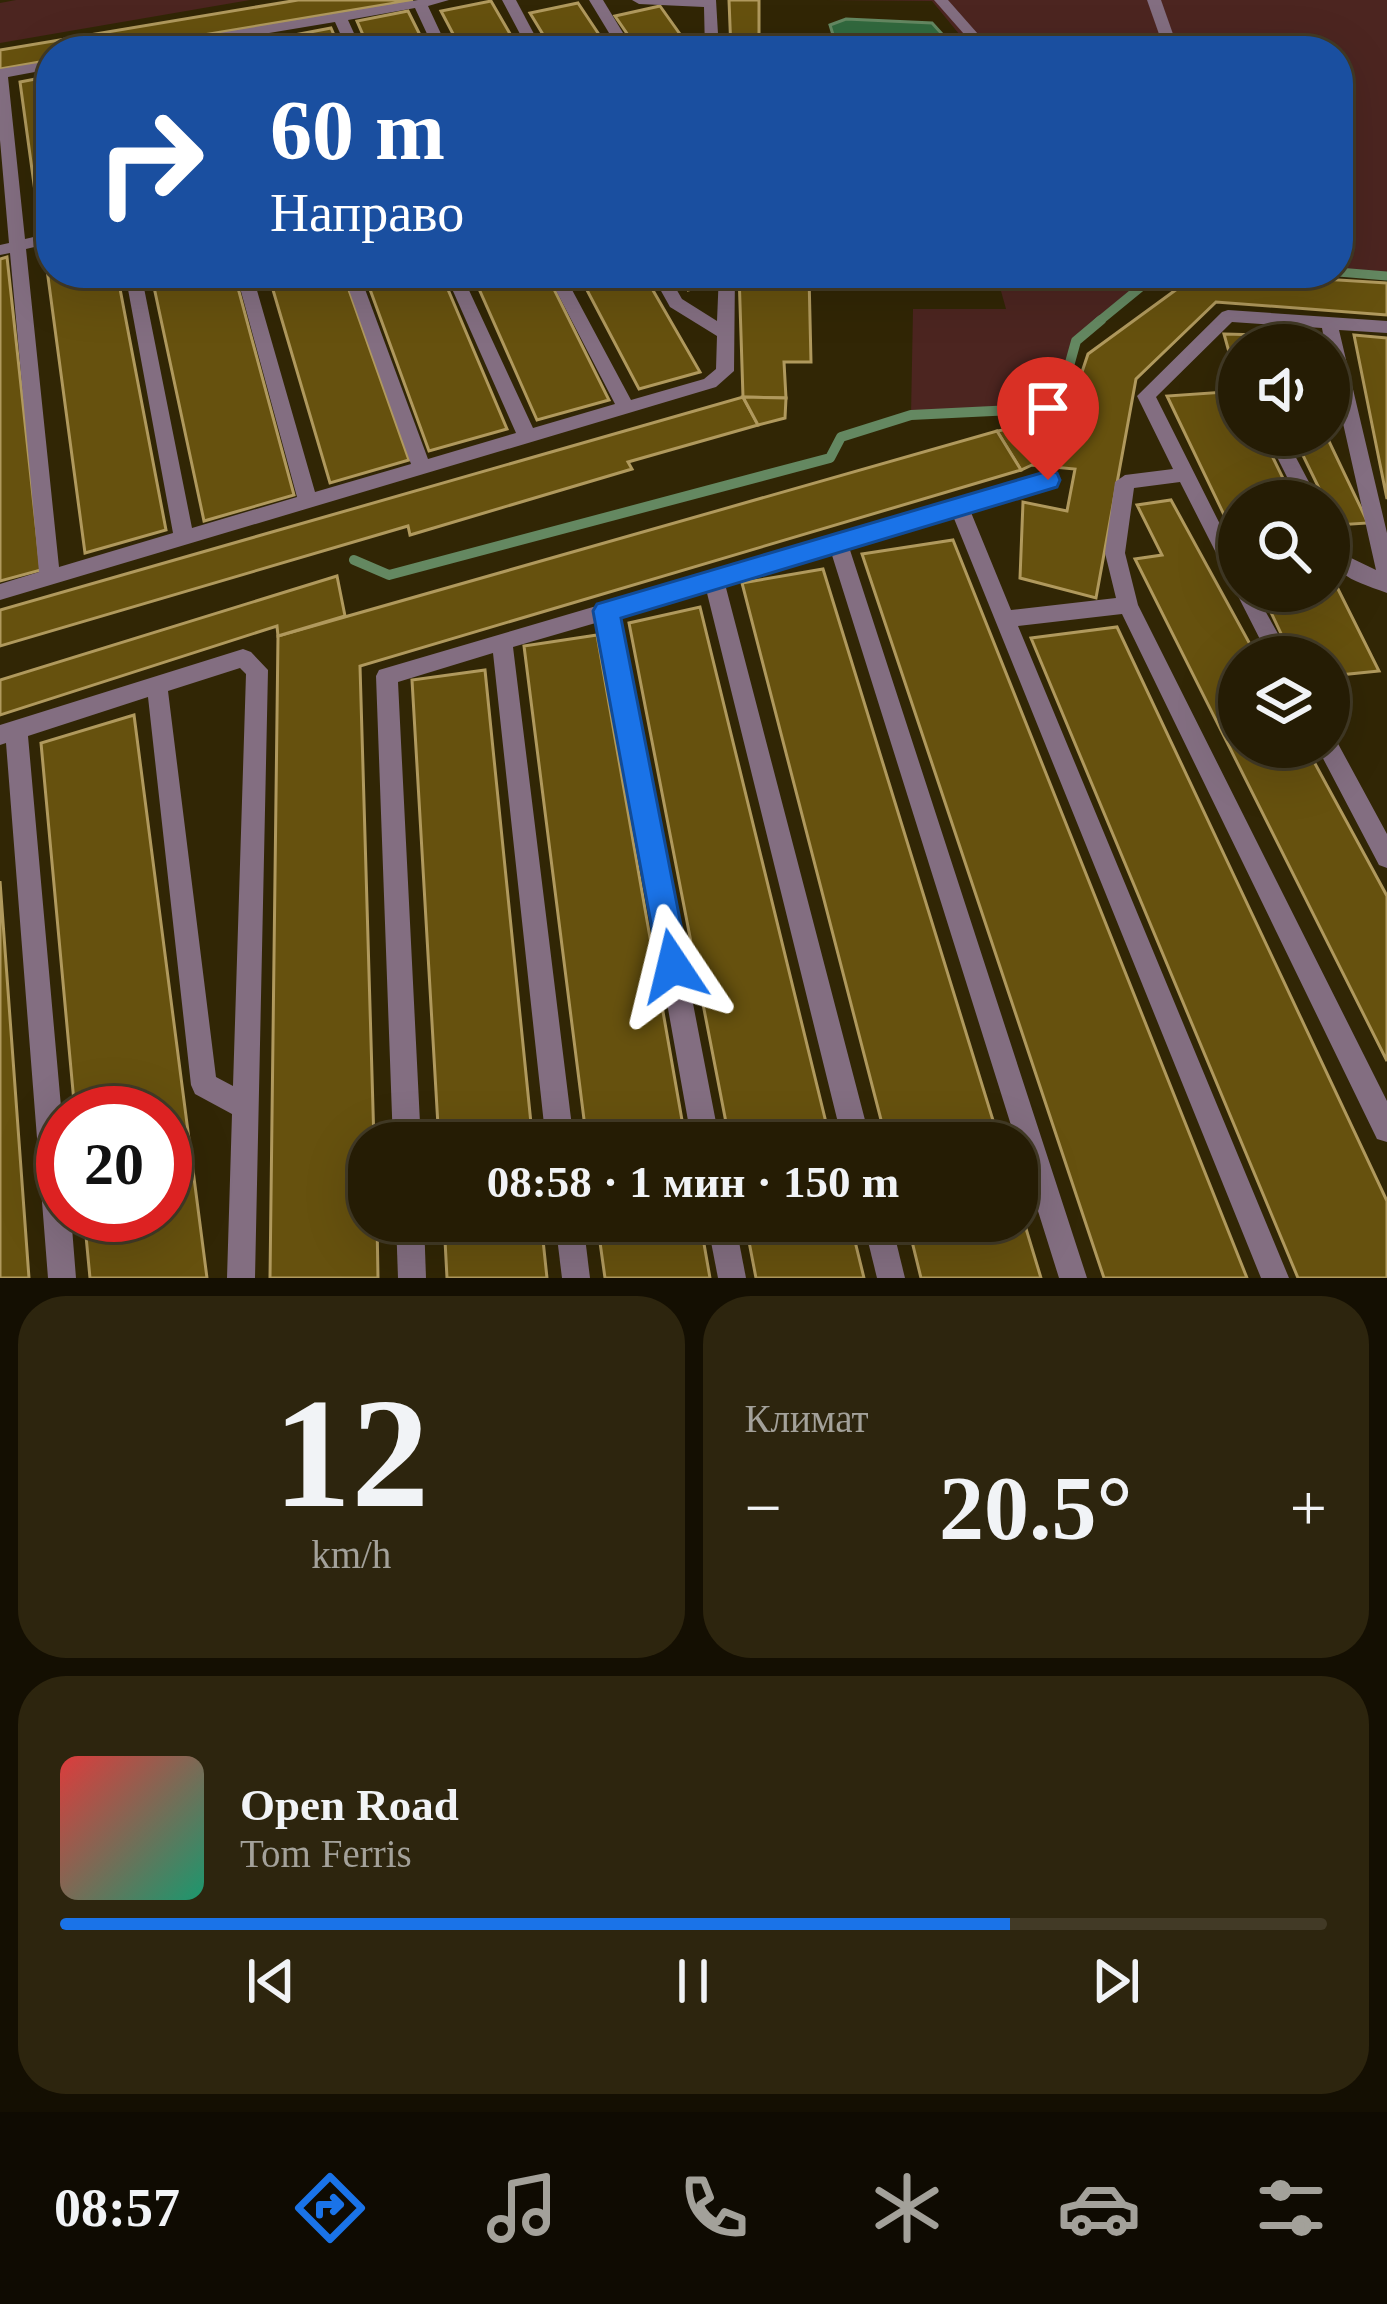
<!DOCTYPE html>
<html lang="ru">
<meta charset="utf-8">
<style>
:root{--surface:#251c04;--page:#2d250e;--text:#f1f3f6;--muted:#a3a19a;--line:#423a26;--accent:#1a73e8}
body{margin:0;font-family:"Times New Roman",serif;background:var(--page);color:var(--text);height:100vh;display:flex;flex-direction:column;font-size:45px;white-space:nowrap}
*{box-sizing:border-box;margin:0}
p{font-size:39px;color:var(--muted)}
.icon{flex:none;width:66px;height:66px;fill:none;stroke:currentColor;stroke-width:2;stroke-linecap:round;stroke-linejoin:round}
.map{position:relative;height:1278px;overflow:hidden}
.sheet{display:flex;flex-direction:column;gap:18px;padding:18px;background:#140f02;flex:1}
.sheet>*{flex:none}
.hud{position:absolute;left:36px;top:36px;width:1317px;height:252px;border-radius:48px;box-shadow:0 12px 48px #0002,0 0 0 3px var(--line);background:#1a4fa0;color:#fff;overflow:hidden}
.fabs{position:absolute;left:1218px;top:324px;display:grid;gap:24px}
.fabs a{display:grid;place-items:center;width:132px;height:132px;border-radius:50%;background:var(--surface);box-shadow:0 12px 48px #0002,0 0 0 3px var(--line);font-size:60px}
.speed{position:absolute;left:36px;top:1086px;display:flex;gap:24px;font-size:60px;font-weight:700;text-align:center}
.speed>*{display:grid;place-content:center;width:156px;height:156px;border-radius:50%;background:var(--surface);box-shadow:0 12px 48px #0002,0 0 0 3px var(--line);line-height:1}
.speed .limit{border:18px solid #d22;background:#fff;color:#111}
.pin{position:absolute;display:grid;place-items:center;width:102px;height:102px;color:#fff;margin:-123px -51px;border-radius:50% 50% 50% 0;rotate:-45deg;box-shadow:0 0 12px #0007}
.pin .icon{rotate:45deg}
.me{position:absolute;width:132px;margin:-66px;rotate:350deg;stroke-linejoin:round;filter:drop-shadow(0 0 9px #0008)}
.turn{display:flex;align-items:center;gap:42px;height:252px;padding:0 36px;font-size:54px}
.turn .icon{width:156px;height:156px;stroke-width:2.5}
.turn b{display:block;font-size:84px;line-height:102px}
.big{font-size:90px;font-weight:700;line-height:1.1}
.sheet .card{flex:1;display:flex;flex-direction:column;justify-content:center;gap:18px;min-width:0;padding:0 42px;border-radius:48px;background:var(--page)}
.sheet .dial{align-items:center;gap:0}
.dial b{font-size:156px;line-height:1}
.song{display:flex;align-items:center;gap:36px}
.cover{width:144px;height:144px;border-radius:18px;background:linear-gradient(135deg,hsl(0 70% 55%),hsl(160 70% 35%))}
.played{height:12px;border-radius:6px;background:linear-gradient(90deg,var(--accent) 75%,var(--line) 75%)}
.keys{display:flex;justify-content:space-around;direction:ltr}
.heat{display:flex;justify-content:space-between;align-items:center;font-size:66px;direction:ltr}
.sheet .tiles{flex:1;display:grid;gap:18px;grid-template-columns:1fr 1fr}
.card:last-child{grid-column:span 2}
.trip{position:absolute;left:348px;top:1122px;width:690px;height:120px;border-radius:48px;background:var(--surface);box-shadow:0 12px 48px #0002,0 0 0 3px var(--line);font-weight:700;line-height:120px;text-align:center}
.tab-bar{display:flex;height:192px;justify-content:space-around;align-items:center;background:#0f0b02;color:var(--muted)}
.tab-bar .icon{width:84px;height:84px}
.tab-bar .on{color:var(--accent)}
.tab-bar b{font-size:54px;color:var(--text)}
.map>svg:first-child{display:block}
.green{fill:#4c2520}
.water{fill:#31693e;stroke:#648861;stroke-width:3}
.lines{fill:none;stroke-linecap:round;stroke-linejoin:round}
.stream-far1{stroke:#648861;stroke-width:9}
.stream{stroke:#648861;stroke-width:10}
.building{fill:#66510e;stroke:#b0995d;stroke-width:3}
.lane{fill:#836e81;fill-rule:evenodd}
.route{fill:#1a73e8;stroke:#114b97;stroke-width:3}
</style>
<div class="map">
<svg width="1387" height="1278" viewBox="0 0 1387 1278">
<rect width="100%" height="100%" fill="#312605"/>
<g class="green">
<polygon points="16,0 250,0 0,43 0,3"/>
<polygon points="826,0 1387,0 1387,276 1338,272 1338,51 973,51 932,1"/>
<polygon points="996,273 1158,273 1077,341 1061,395 1036,409 911,415 913,309 1006,309"/>
</g>
<polygon class="water" points="846,19 932,23 942,34 941,41 879,43 834,38 830,25"/>
<g class="lines">
<g class="stream-far1">
<polyline points="1338,272 1387,276"/>
<polyline points="1097,323 1158,273"/>
</g>
<polyline class="stream" points="354,560 389,575 830,458 841,437 911,415 1036,409 1061,395 1076,341 1101,320"/>
</g>
<g class="building">
<polygon points="298,0 413,0 107,51 51,51 51,60 0,69 0,50"/>
<polygon points="729,0 759,0 759,51 731,51"/>
<polygon points="491,1 520,51 462,51 441,11"/>
<polygon points="578,3 610,51 553,51 530,13"/>
<polygon points="660,6 692,51 639,51 615,16"/>
<polygon points="408,11 428,51 370,51 357,21"/>
<polygon points="331,28 341,51 283,51 279,38"/>
<polygon points="254,37 259,51 198,48"/>
<polygon points="51,76 51,226 40,228 20,82"/>
<polygon points="51,246 51,273 117,273 166,530 85,553 44,247"/>
<polygon points="7,257 41,570 0,581 0,259"/>
<polygon points="151,273 234,273 294,495 204,521"/>
<polygon points="268,273 343,273 409,460 330,483"/>
<polygon points="364,273 441,273 507,429 429,451"/>
<polygon points="472,273 546,273 609,400 537,420"/>
<polygon points="578,273 643,273 700,372 639,389"/>
<polygon points="679,273 712,273 718,283 688,290"/>
<polygon points="739,273 809,276 811,362 784,362 786,398 743,397"/>
<polygon points="1225,273 1387,283 1387,315 1216,302 1136,379 1096,598 1020,578 1023,502 1067,511 1075,469 1032,465 1021,470 997,431 1048,422 1073,399 1088,354 1188,281"/>
<polygon points="1224,334 1309,336 1312,345 1239,345 1239,388"/>
<polygon points="1354,335 1387,338 1387,499"/>
<polygon points="1239,391 1239,435 1262,435 1294,501 1239,501 1239,546 1167,396"/>
<polygon points="743,397 758,425 628,462 632,469 410,535 408,526 0,646 0,610"/>
<polygon points="743,397 786,398 785,418 758,425"/>
<polygon points="997,431 1021,470 360,666 374,1143 369,1143 369,1221 377,1221 378,1278 270,1278 278,636"/>
<polygon points="1293,435 1326,435 1368,523 1337,525"/>
<polygon points="1171,500 1257,657 1239,657 1239,747 1306,747 1387,896 1387,1061 1135,559 1162,555 1137,505"/>
<polygon points="953,540 1247,1278 1104,1278 862,554"/>
<polygon points="823,569 1000,1143 887,1143 742,583"/>
<polygon points="1329,571 1379,671 1329,676 1329,657 1292,657 1261,591 1329,591"/>
<polygon points="337,576 345,616 278,636 277,626 0,715 0,680"/>
<polygon points="700,607 831,1143 730,1143 629,623"/>
<polygon points="1117,627 1387,1201 1387,1278 1298,1278 1031,638"/>
<polygon points="597,635 686,1143 587,1143 524,646"/>
<polygon points="485,670 533,1143 439,1143 412,680"/>
<polygon points="134,715 207,1278 90,1278 84,1215 165,1215 165,1113 75,1113 41,743"/>
<polygon points="0,881 29,1278 0,1278"/>
<polygon points="1017,1199 1041,1278 921,1278 907,1221 1017,1221"/>
<polygon points="444,1221 541,1221 547,1278 447,1278"/>
<polygon points="597,1221 700,1221 710,1278 605,1278"/>
<polygon points="745,1221 850,1221 864,1278 756,1278"/>
</g>
<g class="lines">
<g class="lane">
<polygon points="418,0 449,0 428,6 449,51 435,51 415,8 348,20 362,51 348,51 335,22 161,51 129,51 136,47"/>
<polygon points="502,0 516,0 543,51 529,51"/>
<polygon points="589,0 603,0 634,51 620,51"/>
<polygon points="632,0 716,0 719,51 705,51 704,7 639,4"/>
<polygon points="934,0 948,0 993,51 979,51"/>
<polygon points="1147,0 1161,0 1179,51 1165,51"/>
<polygon points="51,61 51,69 8,77 25,239 51,233 51,243 26,249 59,567 173,533 125,273 141,273 192,528 297,497 236,273 252,273 315,492 411,464 343,273 359,273 428,459 516,433 445,273 461,273 533,428 615,404 547,273 563,273 631,400 704,379 716,369 717,336 670,307 651,273 667,273 682,299 717,321 719,273 735,273 734,371 716,387 0,600 0,584 39,572 10,253 0,255 0,245 9,243 0,140 0,69"/>
<path d="M1228 310 1387 321V333L1339 330 1387 533V593C1347 578 1329 576 1329 531L1336 534 1349 557 1376 570 1329 361V345H1325L1322 328 1232 322 1156 397 1239 562V591H1254L1291 657H1269L1180 482 1134 488 1125 553 1138 605 1387 1101V1142L1377 1139 1122 614 1018 626 1289 1278H1261L953 516 849 547 1087 1278H1059L831 552 725 584 871 1143H843L706 589 618 616 720 1143H692L599 622 513 647 574 1143H546L493 653 398 682 421 1143H393L376 676 379 670 1048 473 1055 475 1058 480 1055 485 970 510 1011 610 1116 598 1105 553 1115 482 1125 475 1173 469 1137 396 1222 312Z"/>
<polygon points="1266,435 1284,435 1319,501 1299,501"/>
<path d="M243 649 251 652 268 670 255 1278H227L232 1114 195 1094 191 1085 148 697 28 736 63 1129V1215H71L76 1278H48L6 743 0 745V725ZM240 668 246 674 233 1086 216 1077 168 691Z"/>
<polygon points="1329,738 1336,740 1387,834 1387,868 1379,865 1317,747 1329,747"/>
<polygon points="396,1221 424,1221 426,1278 398,1278"/>
<polygon points="555,1221 583,1221 590,1278 562,1278"/>
<polygon points="707,1221 735,1221 746,1278 718,1278"/>
<polygon points="863,1221 891,1221 905,1278 877,1278"/>
</g>
</g>
<polygon class="route" points="1048,471 1057,473 1060,480 1057,487 621,618 689,966 684,977 673,982 661,977 593,611 597,604"/>
</svg>
<div class="fabs">
<a><svg class="icon" aria-label="sound" viewBox="0 0 24 24"><path d="M4 9h4l5-4v14l-5-4H4zM17 9q2 3 0 6"/></svg></a>
<a><svg class="icon" aria-label="search" viewBox="0 0 24 24"><circle cx="10" cy="10" r="6"/><path d="M15 15l6 6"/></svg></a>
<a><svg class="icon" aria-label="layers" viewBox="0 0 24 24"><path d="M12 4l9 5-9 5-9-5zM3 14l9 5 9-5"/></svg></a>
</div>
<div class="speed"><div class="limit">20</div></div>
<div class="pin" style="left:1048px;top:480px;background:#d93025"><svg class="icon" aria-label="arrive" viewBox="0 0 24 24"><path d="M6 21V4h12l-3 4 3 4H6"/></svg></div>
<svg class="me" style="left:673px;top:966px" viewBox="-20 -20 40 40"><path d="M0-17L14 15 0 8-14 15z" fill="#1a73e8" stroke="#fff" stroke-width="4"/></svg>
<div class="trip">08:58 · 1 мин · 150 m</div>
<div class="hud">
<div class="turn"><svg class="icon" aria-label="right" viewBox="0 0 24 24"><path d="M7 20v-9h11M14 6l5 5-5 5"/></svg><div><b>60 m</b>Направо</div></div>
</div>
</div>
<section class="sheet">
<div class="tiles">
<div class="card dial"><b>12</b><p>km/h</p></div>
<div class="card"><p>Климат</p>
<div class="heat"><a>−</a><b class="big">20.5°</b><a>+</a></div>
</div>
<div class="card">
<div class="song"><i class="cover"></i><div><b>Open Road</b><p>Tom Ferris</p></div></div>
<div class="played"></div>
<div class="keys"><svg class="icon" aria-label="previous" viewBox="0 0 24 24"><path d="M18 5L8 12l10 7zM5 5v14"/></svg><svg class="icon" aria-label="pause" viewBox="0 0 24 24"><path d="M8 5v14M16 5v14"/></svg><svg class="icon" aria-label="next" viewBox="0 0 24 24"><path d="M6 5l10 7-10 7zM19 5v14"/></svg></div>
</div>
</div>
</section>
<nav class="tab-bar">
<b>08:57</b>
<svg class="icon on" aria-label="directions" viewBox="0 0 24 24"><path d="M12 3l9 9-9 9-9-9zM9 14v-3h6M13 9l2 2-2 2"/></svg>
<svg class="icon" aria-label="music" viewBox="0 0 24 24"><path d="M9 18V5l10-2v13"/><circle cx="6" cy="18" r="3"/><circle cx="16" cy="16" r="3"/></svg>
<svg class="icon" aria-label="phone" viewBox="0 0 24 24"><path d="M5 4h4l2 5-3 2q2 4 5 5l2-3 5 2v4C11 20 4 13 5 4z"/></svg>
<svg class="icon" aria-label="climate" viewBox="0 0 24 24"><path d="M12 3v18M4 7l16 10M4 17L20 7"/></svg>
<svg class="icon" aria-label="car" viewBox="0 0 24 24"><path d="M5 17H2v-5l4-1 3-4h7l3 4 3 1v5h-3M9 17h6M6 11h13"/><circle cx="7" cy="17" r="2"/><circle cx="17" cy="17" r="2"/></svg>
<svg class="icon" aria-label="filters" viewBox="0 0 24 24"><path d="M4 7h16M4 17h16"/><circle cx="9" cy="7" r="2"/><circle cx="15" cy="17" r="2"/></svg>
</nav>
